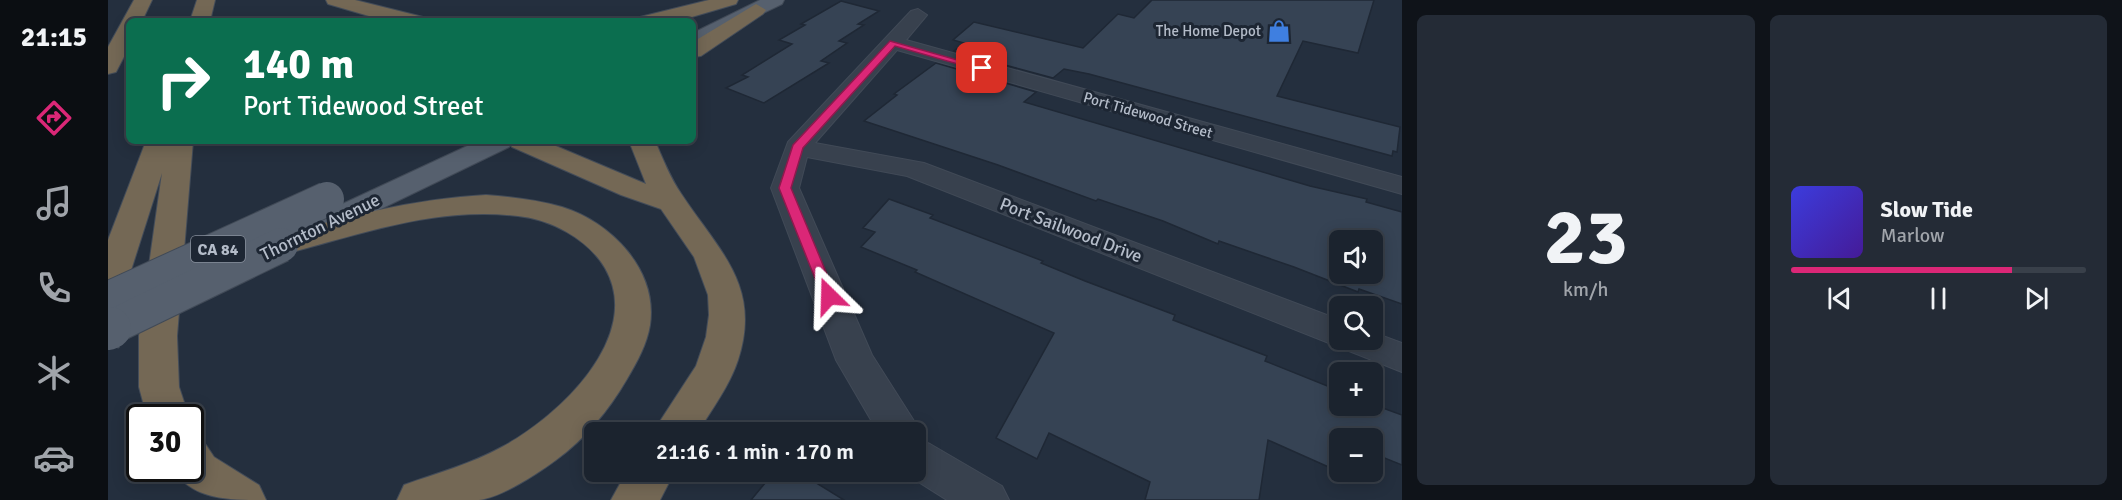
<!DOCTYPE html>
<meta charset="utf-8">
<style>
:root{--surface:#1b232e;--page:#242b36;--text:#f1f3f6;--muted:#a0a4aa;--line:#39404a;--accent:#db2777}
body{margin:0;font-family:Signika,sans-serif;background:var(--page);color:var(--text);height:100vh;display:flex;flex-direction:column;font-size:22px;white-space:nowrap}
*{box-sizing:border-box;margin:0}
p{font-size:20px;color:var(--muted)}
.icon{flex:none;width:33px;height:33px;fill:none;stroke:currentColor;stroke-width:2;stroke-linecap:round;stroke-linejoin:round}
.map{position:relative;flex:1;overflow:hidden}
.sheet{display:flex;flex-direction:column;gap:15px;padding:15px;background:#0f1319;width:720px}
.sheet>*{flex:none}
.hud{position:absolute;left:18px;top:18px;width:570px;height:126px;border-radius:9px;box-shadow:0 3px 15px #0003,0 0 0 2px var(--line);background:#0b6e4f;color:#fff;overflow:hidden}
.tools{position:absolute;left:1221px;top:230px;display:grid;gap:12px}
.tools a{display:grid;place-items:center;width:54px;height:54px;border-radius:9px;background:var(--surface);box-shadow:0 3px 15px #0003,0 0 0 2px var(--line);font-size:30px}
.speed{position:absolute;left:18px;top:404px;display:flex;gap:12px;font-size:30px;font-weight:700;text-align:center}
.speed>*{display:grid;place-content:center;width:78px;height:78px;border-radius:50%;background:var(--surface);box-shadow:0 3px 15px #0003,0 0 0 2px var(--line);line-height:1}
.speed .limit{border:3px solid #111;border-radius:9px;background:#fff;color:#111}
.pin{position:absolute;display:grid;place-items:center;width:51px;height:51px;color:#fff;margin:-26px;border-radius:12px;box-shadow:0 3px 9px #0006}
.me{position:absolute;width:66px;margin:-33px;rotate:338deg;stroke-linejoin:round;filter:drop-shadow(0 0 4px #0008)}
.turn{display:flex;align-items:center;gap:21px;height:126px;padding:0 18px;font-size:27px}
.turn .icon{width:78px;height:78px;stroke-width:2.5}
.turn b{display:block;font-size:42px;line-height:51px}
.sheet .widget{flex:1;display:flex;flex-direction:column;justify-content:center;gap:9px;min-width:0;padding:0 21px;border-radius:9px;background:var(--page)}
.sheet .dial{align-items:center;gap:0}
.dial b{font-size:78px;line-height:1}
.song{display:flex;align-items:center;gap:18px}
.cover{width:72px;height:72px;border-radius:9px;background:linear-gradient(135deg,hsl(240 70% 55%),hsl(260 70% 35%))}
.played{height:6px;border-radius:3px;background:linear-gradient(90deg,var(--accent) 75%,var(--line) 75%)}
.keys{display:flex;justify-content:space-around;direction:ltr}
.sheet .tiles{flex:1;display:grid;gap:15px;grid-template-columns:repeat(2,1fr)}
.trip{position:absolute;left:476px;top:422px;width:342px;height:60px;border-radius:9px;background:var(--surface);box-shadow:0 3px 15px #0003,0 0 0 2px var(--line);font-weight:600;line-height:60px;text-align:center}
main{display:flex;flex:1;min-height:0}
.tab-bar{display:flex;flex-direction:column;width:108px;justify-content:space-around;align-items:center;background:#0b0e12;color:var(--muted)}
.tab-bar .icon{width:42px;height:42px}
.tab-bar .current{color:var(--accent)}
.tab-bar b{font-size:27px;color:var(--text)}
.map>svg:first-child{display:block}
.building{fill:#364354;stroke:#1f2835;stroke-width:1.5;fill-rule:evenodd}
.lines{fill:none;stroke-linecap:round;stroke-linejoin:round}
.street-casing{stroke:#414a57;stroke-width:2}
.primary-casing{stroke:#414a57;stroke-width:2}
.highway-casing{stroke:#434c59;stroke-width:2}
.street{fill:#38414e;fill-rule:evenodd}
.primary{fill:#56606e;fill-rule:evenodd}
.highway{fill:#746855;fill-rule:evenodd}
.primary-bridge-far1-casing{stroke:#414a57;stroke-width:36;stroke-linecap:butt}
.primary-bridge-casing{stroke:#414a57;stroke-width:44;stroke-linecap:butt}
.primary-bridge-far1{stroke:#56606e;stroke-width:34}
.primary-bridge{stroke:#56606e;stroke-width:42}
.route{fill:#db2777;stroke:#8e194d;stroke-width:1.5}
.labels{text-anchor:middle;stroke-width:6;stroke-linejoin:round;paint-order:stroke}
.far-poi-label{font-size:15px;fill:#b4bcc9;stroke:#1d2633;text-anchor:end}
.far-street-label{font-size:15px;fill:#b4bcc9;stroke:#1d2633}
.shield{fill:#1d2633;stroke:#878f9c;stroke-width:1.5}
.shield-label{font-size:16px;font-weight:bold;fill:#b4bcc9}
.street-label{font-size:18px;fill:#b4bcc9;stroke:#1d2633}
</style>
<main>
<nav class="tab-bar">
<b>21:15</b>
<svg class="icon current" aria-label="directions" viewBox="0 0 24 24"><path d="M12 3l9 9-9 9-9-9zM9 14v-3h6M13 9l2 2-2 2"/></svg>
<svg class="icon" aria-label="music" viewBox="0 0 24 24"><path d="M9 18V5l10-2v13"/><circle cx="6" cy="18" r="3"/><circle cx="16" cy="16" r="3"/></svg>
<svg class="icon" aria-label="phone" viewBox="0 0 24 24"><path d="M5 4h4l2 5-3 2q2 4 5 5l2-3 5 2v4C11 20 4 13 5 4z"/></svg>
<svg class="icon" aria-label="climate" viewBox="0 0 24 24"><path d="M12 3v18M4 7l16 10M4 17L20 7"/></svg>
<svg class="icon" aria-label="car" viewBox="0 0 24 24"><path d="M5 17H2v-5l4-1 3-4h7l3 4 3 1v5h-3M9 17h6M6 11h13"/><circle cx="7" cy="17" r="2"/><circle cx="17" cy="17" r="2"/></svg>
</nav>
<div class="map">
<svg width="1294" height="500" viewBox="0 0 1294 500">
<rect width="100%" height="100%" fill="#242f3e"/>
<g class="building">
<polygon points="1044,0 1266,0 1250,53 1195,41 1169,96 1292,127 1289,152 1285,151 1284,156 981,74 956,69 945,78 846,51 856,43 845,40 866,22 975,48 1010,14 1026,18"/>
<polygon points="733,1 771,11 750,24 756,25 731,41 739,43 713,61 721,63 656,103 618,88 640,77 634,75 684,44 671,40 697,25 693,24"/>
<path d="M828 63 928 92 916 102 1202 186 1259 199 1258 202 1294 212V304L1251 289 1250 292 1186 267 1111 241 1110 244 1055 221 990 199 988 201 890 165 756 121 789 95 786 94ZM1232 240H1264V273H1232Z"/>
<polygon points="781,199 825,215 822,218 935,261 933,263 977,281 1067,315 1065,320 1159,356 1157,361 1232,391 1232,405 1264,404 1294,415 1294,465 1264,453 1264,438 1232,438 1232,471 1234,473 1160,440 1151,500 1037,500 1042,482 941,433 929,459 888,438 946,333 807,272 809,270 753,247 767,232 755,228"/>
<polygon points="667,471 689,471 736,500 643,500"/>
</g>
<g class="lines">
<g class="street-casing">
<polygon id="street" points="810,9 819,15 798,40 1294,177 1294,194 789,50 707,143 816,163 1232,320 1232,339 1264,339 1264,332 1294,343 1294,372 799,176 699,157 691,188 764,355 813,432 809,439 822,444 894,486 901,500 839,500 793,471 807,471 807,432 770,432 728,360 663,188 680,142 803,11"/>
</g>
<g class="primary-casing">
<g id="primary">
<polygon points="652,0 676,0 674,4 585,47 585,33"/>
<polygon points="370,141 405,141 401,147 194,247 183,250 172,247 167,240 172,233"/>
</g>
</g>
<g class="highway-casing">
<g id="highway">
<polygon points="26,0 44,0 34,21 21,21 21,47 8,72 0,74 0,47"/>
<polygon points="89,0 107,0 102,21 82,21"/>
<polygon points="218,0 247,0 315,17 318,21 278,21 220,4"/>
<polygon points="601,0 630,0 628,4 570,21 529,21 532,17"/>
<polygon points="648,4 658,10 655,14 593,56 585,57 585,42"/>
<polygon points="38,141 85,141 69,336 71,387 81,417 39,417 31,387 31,336 54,173 18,286 12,294 0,298 0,240"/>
<path d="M400 141H436L538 184 521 141H547C555 159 562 178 574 195 611 251 654 286 630 360 622 385 604 409 590 432H545L588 366 598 337 601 315 600 295 586 257 553 209 513 195 404 147Z"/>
<path d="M378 195C404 197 429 200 454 207 503 222 550 270 542 325 539 344 529 362 519 379 501 410 477 439 448 460 429 474 394 497 371 500 345 500 316 500 289 500L296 485C329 473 363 464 394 447 449 418 537 337 497 268 480 239 442 219 410 216 327 206 251 235 173 255L161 252 157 245 161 238C233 218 303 199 378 195Z"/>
<path d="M82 440 98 445 106 457 151 485 158 500C119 500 84 500 64 468H82Z"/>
<polygon points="519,471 567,471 552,500 503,500"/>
</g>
</g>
<use href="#street" class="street"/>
<use href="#primary" class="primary"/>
<use href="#highway" class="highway"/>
<g class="primary-bridge-far1-casing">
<g id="primary-bridge-far1">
<polyline points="0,299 219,199"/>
<polyline points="0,329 173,245"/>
</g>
</g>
<g class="primary-bridge-casing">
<polyline id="primary-bridge" points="0,329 2,328"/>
</g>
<use href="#primary-bridge-far1" class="primary-bridge-far1"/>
<use href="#primary-bridge" class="primary-bridge"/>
</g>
<polygon class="route" points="782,41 878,68 874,71 787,46 695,148 683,188 728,296 721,301 714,296 671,188 685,145"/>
<defs>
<g id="shop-bare" transform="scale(1.8)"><path d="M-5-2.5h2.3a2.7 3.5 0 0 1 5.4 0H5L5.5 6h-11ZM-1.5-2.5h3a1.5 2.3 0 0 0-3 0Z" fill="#3f7fe0" stroke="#1d2633" stroke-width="2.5" paint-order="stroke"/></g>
</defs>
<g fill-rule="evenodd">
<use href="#shop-bare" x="1171" y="31"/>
</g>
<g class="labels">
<g class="far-poi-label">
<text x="1153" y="36">The Home Depot</text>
</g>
<g class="far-street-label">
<text transform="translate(1040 115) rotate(16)" y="5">Port Tidewood Street</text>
</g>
<rect class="shield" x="83" y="236" width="54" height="26" rx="4.5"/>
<g class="shield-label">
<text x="110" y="255">CA 84</text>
</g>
<g class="street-label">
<text transform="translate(212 227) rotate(-26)" y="6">Thornton Avenue</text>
<text transform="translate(963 230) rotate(21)" y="6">Port Sailwood Drive</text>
</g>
</g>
</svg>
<div class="tools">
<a><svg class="icon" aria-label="sound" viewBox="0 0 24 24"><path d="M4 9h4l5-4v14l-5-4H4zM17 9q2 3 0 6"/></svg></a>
<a><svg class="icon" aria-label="search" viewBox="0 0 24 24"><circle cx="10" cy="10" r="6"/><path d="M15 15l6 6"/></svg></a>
<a>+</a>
<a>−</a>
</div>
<div class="speed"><div class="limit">30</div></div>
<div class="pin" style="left:874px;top:68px;background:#d93025"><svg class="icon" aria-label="arrive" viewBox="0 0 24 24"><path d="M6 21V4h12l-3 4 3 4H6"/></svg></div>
<svg class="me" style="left:721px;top:296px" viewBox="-20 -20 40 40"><path d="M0-17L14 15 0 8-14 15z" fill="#db2777" stroke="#fff" stroke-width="4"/></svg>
<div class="trip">21:16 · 1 min · 170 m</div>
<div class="hud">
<div class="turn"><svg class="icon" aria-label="right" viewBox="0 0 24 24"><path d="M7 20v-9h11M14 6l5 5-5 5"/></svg><div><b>140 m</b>Port Tidewood Street</div></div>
</div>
</div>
<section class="sheet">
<div class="tiles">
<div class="widget dial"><b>23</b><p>km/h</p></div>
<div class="widget">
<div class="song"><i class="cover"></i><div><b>Slow Tide</b><p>Marlow</p></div></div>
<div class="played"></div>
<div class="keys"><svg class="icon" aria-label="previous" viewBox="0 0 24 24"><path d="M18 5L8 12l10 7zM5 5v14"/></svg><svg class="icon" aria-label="pause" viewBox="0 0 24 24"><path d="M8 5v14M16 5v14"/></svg><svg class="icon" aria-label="next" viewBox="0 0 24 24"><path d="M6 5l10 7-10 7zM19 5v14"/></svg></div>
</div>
</div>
</section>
</main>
